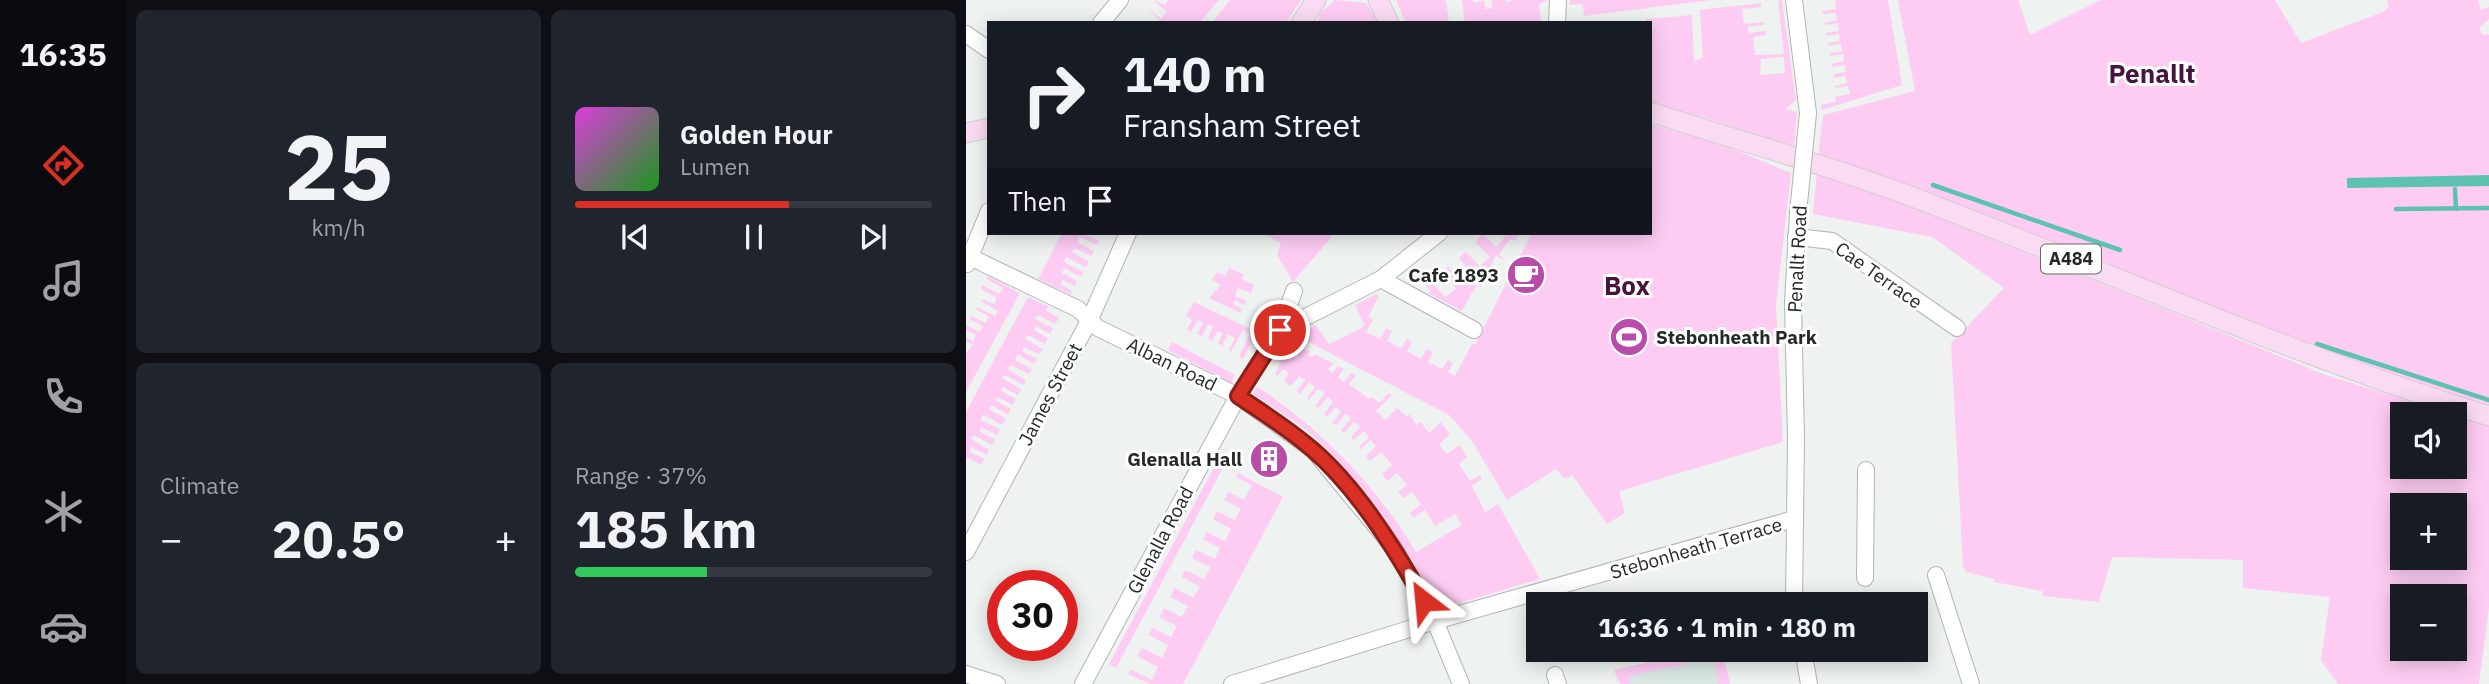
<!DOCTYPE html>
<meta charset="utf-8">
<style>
:root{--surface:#171b24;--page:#20242c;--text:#f1f3f6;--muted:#9ea1a6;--line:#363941;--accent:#d93025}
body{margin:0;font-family:"IBM Plex Sans",sans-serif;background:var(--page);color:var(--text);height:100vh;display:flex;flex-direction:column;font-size:26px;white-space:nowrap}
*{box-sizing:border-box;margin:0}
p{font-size:23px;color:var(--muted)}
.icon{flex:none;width:38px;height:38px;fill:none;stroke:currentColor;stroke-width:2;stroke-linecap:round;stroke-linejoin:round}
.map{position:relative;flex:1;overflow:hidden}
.drawer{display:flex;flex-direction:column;gap:10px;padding:10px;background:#0d0f14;width:840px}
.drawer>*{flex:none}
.hud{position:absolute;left:21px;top:21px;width:665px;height:214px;border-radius:0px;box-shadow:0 4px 18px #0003;background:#171b24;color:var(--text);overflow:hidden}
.buttons{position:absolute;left:1424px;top:402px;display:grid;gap:14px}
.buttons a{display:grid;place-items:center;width:77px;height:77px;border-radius:0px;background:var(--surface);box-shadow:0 4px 18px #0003;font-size:35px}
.speed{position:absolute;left:21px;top:570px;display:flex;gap:14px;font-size:35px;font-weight:700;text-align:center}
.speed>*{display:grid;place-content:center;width:91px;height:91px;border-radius:50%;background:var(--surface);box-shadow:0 4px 18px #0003;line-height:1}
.speed .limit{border:10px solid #d22;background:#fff;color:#111}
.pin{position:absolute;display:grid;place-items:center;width:60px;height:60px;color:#fff;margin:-30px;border:4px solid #fff;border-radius:50%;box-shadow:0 2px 7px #0007}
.me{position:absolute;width:77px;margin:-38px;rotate:331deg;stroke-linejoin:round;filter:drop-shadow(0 0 5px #0008)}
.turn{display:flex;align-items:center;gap:24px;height:147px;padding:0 21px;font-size:32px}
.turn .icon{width:91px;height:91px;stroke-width:2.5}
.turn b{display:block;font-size:49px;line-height:60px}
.then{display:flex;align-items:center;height:66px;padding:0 21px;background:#0003;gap:14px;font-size:26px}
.big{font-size:52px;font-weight:800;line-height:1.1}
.drawer .widget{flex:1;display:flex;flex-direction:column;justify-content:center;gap:10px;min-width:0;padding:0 24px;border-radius:10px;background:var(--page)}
.drawer .dial{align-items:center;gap:0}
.dial b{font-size:91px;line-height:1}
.song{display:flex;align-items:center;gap:21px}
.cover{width:84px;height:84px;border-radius:10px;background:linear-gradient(135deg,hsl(300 70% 55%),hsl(120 70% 35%))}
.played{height:7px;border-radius:4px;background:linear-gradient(90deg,var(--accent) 60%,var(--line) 60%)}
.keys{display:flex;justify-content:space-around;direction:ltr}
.heat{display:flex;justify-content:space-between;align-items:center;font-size:38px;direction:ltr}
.charge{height:10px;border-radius:5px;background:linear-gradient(90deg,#34c759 37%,var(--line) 0)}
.drawer .tiles{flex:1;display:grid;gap:10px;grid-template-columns:repeat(2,1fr)}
.trip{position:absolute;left:560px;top:592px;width:402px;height:70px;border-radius:0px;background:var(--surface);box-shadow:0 4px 18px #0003;font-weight:800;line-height:70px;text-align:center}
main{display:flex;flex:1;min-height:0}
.tab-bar{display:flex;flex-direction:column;width:126px;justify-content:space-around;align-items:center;background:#090b0e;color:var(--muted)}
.tab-bar .icon{width:49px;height:49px}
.tab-bar .current{color:var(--accent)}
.tab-bar b{font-size:32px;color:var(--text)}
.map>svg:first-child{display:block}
.built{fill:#dbe8e5}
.green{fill:#feccf3;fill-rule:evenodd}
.water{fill:#5ec2b1}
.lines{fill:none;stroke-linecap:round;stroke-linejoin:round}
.stream{stroke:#5ec2b1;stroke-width:4.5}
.minor-casing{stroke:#b1b5b4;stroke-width:18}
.major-casing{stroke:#cfcfcf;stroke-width:21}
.minor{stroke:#fff;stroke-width:16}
.major{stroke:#fadbf3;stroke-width:19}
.minor-bridge-casing{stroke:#b1b5b4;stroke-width:18;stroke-linecap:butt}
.minor-bridge{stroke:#fff;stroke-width:16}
.route-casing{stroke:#8d1f18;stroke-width:18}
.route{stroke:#d93025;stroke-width:12}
.labels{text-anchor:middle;stroke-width:6;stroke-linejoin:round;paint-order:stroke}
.shield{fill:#fdffff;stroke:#666868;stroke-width:2}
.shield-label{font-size:18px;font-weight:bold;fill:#262727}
.street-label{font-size:19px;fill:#262727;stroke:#fdffff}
.poi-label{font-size:19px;font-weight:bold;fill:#262727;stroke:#fdffff;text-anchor:end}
.district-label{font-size:26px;font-weight:bold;fill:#471340;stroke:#fdffff}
</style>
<main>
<nav class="tab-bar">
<b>16:35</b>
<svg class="icon current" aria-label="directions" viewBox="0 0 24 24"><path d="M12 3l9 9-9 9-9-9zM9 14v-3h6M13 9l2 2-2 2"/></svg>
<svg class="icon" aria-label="music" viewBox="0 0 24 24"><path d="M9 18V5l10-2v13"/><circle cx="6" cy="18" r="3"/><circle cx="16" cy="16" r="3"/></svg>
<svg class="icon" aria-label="phone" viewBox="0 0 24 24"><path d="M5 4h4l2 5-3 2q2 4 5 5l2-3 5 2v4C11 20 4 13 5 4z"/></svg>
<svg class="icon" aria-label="climate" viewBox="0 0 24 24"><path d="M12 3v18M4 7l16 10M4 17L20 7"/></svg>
<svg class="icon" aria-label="car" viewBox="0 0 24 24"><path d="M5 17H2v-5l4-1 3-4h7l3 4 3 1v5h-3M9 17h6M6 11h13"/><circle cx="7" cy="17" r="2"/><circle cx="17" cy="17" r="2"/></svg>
</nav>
<section class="drawer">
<div class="tiles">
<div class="widget dial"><b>25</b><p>km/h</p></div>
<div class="widget">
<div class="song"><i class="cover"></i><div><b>Golden Hour</b><p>Lumen</p></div></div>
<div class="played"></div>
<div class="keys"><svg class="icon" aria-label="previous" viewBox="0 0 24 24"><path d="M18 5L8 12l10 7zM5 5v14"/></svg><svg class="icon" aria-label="pause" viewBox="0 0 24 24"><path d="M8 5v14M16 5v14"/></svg><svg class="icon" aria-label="next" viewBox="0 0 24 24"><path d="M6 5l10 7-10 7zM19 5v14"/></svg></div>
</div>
<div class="widget"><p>Climate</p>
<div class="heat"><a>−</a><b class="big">20.5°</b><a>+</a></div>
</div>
<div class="widget"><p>Range · 37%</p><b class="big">185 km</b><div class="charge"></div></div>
</div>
</section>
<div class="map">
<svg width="1523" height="684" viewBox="0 0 1523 684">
<rect width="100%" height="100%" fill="#eef2f1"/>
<polygon class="built" points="742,649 764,684 654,684 648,670"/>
<g class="green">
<polygon points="187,0 199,5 202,0 253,0 233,23 191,23 193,20 181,7 195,19 201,12"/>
<polygon points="264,0 335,0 320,23 246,23"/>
<polygon points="369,0 400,3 412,23 351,23 355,12"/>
<polygon points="430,0 480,0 483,23 440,23"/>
<polygon points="496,0 507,0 508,3 518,0 520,9 526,8 526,0 540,0 541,3 547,0 582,0 573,4 575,22 499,23"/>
<polygon points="604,0 746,0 618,16 617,4 604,5"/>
<path d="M816 0 830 100 820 109 831 112 828 148 737 117 684 105V23H680V19L726 15 728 61 737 58 734 10 795 3V7L776 9 778 24 798 22V25L781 27 783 33 800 31V35L787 37 789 55 818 54 812 1ZM818 57 819 73 794 75 795 59Z"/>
<polygon points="869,0 922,0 936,85 856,110 855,105 870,102 869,97 884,94 882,86 869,88 869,86 881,83 880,76 868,78 868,74 880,72 879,65 866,67 865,64 878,61 877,54 864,56 864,53 876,51 875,44 862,46 862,43 874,41 873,34 860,36 860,33 873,31 872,23 859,25 858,23 871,20 870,13 857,14 856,11 870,9"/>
<path d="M932 0H1052L1064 35 1135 0H1309L1335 43 1417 12 1423 6 1421 0H1512L1515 10 1523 7V19L1513 28 1516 34 1523 35V406C1293 339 1082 226 852 158L857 115 949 91Z"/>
<polygon points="684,124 763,147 825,173 810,305 817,442 653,491 659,513 641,524 606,475 599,479 590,469 541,500 506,441 483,415 333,337 350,325 363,344 397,327 398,324 389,305 410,294 413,296 402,317 407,320 400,332 414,339 420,328 426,331 421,341 435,348 441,339 446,342 441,351 455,359 461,349 467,352 462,362 476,369 482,360 487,363 482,372 489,376 506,344 509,345 565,234 684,233"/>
<path d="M851 173 959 212 1360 375 1523 425V607L1513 684H1372L1355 660 1364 597 1277 588V560L1146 557 1133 602 1077 596 1076 591 1028 582V579L1000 572 997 566 985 343 1038 288 966 237 847 214ZM1437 415H1489V467H1437ZM1437 506H1489V558H1437ZM1437 597H1489V649H1437Z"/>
<polygon points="96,233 116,233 133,241 131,245 114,237 111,242 128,251 125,256 109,248 106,252 123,262 120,267 100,257 98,262 117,272 115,277 98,268 96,273 111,281 109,286 97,280 95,284 106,291 104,294 72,279"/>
<polygon points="295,233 369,233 327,282 311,255 315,243"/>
<polygon points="535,233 554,233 549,241 544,239 533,254 539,261 530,255 520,275 530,280 516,275 496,311 462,293 465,291 460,285 465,281 479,297 490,289 477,271 482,267 496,282 506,274 493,258 500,252 514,266 524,257 509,242 516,234 531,247 539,236"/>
<polygon points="263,268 278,274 276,279 288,285 285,293 272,288 269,296 280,301 278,305 269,300 267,304 276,309 274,313 243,298 255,285 246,280 251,272 259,276"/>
<polygon points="22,276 54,293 0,392 0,353 7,345 0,341 0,337 7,341 10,335 0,330 0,325 13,332 17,326 3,319 5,316 20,323 23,316 9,309 11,307 29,316 32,311 16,302 17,299 28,304 31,298 15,289 16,285 33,294 37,288 20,279"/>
<polygon points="62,297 82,306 80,311 93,318 89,324 72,315 69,319 87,328 84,334 70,326 68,330 82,338 79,344 62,335 59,339 77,349 73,354 58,347 56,351 71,359 68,364 52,355 49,360 66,369 63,374 45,365 42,370 60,380 58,385 39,375 36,378 55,389 52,395 37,387 35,391 50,399 47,405 31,397 29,400 45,409 42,415 25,405 23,409 40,419 36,425 17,415 15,420 34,429 31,435 15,427 14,432 29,439 26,445 8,435 5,439 23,450 21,455 5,447 4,452 18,459 15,465 0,457 0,412"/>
<polygon points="228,302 291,332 277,359 273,357 284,333 277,330 265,352 263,350 269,338 262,334 256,346 252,343 257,333 252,331 246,341 242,338 247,327 242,324 236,336 231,334 237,323 232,320 225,332 221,330 226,320 220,316"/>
<polygon points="206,342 269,375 265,383 202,350"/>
<path d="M336 349 344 351 342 355 347 357 349 354 367 363 362 370 366 373 372 366 378 369 372 377 378 382 385 373 390 375 383 384 403 399 406 397 413 403 423 393 426 395 410 411 420 420 431 408 441 417 443 414 451 425 455 422 463 433 475 422 484 434 473 444 481 454 494 445 501 457 493 464 504 481 514 475 516 479 506 486 519 512 532 504 574 579 473 609C438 545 400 483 345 434 327 419 307 407 287 394L291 387 301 393C362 437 411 487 450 552L496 525 489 514 469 526 459 510 447 518 444 513 455 504 446 492 437 498 432 492 441 485 431 473 421 481 416 474 426 465 415 452 404 461 400 456 410 446 404 440 395 449 393 447 403 437 398 431 388 440 385 437 394 427 388 422 378 433 375 430 385 418 380 414 370 425 366 423 375 412 370 407 361 417 358 414 367 402 362 397 352 408 349 406 359 393 352 389 343 400 341 398 349 387 343 382 334 394 331 391 339 380 333 376 325 386 318 381 323 373 317 369 312 376 309 374 315 362 307 357 313 352 331 358Z"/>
<polygon points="251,462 258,466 150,668 143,664"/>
<polygon points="272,473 317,497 217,684 184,684 162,674 164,669 186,680 192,667 171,656 176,648 196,658 202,645 183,635 186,628 205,637 211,626 193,617 198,608 216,617 222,606 204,597 209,588 227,598 234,587 216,577 219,570 238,579 244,567 226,558 230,550 249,559 254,548 237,539 241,532 259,541 265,529 247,519 251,511 269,520 275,509 258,500 263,492 278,500 286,485 270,477"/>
<polygon points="742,649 756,649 764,684 753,684 747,658 663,676 665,684 654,684 648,670"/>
</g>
<polygon class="water" points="1523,175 1523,186 1381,188 1381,178"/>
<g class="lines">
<g class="stream">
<polyline points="967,185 1154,250"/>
<polyline points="1489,189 1490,209"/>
<polyline points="1430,209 1523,208"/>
<polyline points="1351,344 1523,400"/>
</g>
<g class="minor-casing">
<g id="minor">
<polyline points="828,0 842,113"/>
<polyline points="135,23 154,0"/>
<polyline points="591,23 592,0"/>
<polyline points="0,34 23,50"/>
<polyline points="830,237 866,241 991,328"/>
<polyline points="0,255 112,309 132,328 272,396 347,450 428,548 469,621 495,684"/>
<polyline points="1,264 23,211"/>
<polyline points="415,279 508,330"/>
<polyline points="314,330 415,279 473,233"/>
<polyline points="0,552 124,319 162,233"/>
<polyline points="970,575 1005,684"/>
<polyline points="899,578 900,470"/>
<polyline points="828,604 830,437 827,303 832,213"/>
<polyline points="837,649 843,684"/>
<polyline points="0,674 31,684"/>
<polyline points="589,675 592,684"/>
<polyline points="117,684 272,396 314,330 328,291"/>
<polyline points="266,684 469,621 828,519"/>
</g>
</g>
<g class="major-casing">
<g id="major">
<polyline points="412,0 423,23"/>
<polyline points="335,23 350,0"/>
<path d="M684 112C779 143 877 169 970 206 1154 277 1334 358 1523 416"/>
<polyline points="0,133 23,128"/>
</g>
</g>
<use href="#minor" class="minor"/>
<use href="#major" class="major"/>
<g class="minor-bridge-casing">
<polyline id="minor-bridge" points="832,213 842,113"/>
</g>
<use href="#minor-bridge" class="minor-bridge"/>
</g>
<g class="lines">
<g class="route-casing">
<path id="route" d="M314 330 272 396C297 413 323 429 347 450 391 488 430 550 458 601"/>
</g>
<use href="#route" class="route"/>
</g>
<defs>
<g id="cafe-disc" transform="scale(2.0125)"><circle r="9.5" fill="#b94ba9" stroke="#fdffff"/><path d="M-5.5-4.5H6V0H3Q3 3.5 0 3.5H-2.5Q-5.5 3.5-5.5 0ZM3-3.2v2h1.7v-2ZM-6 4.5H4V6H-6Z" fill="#fff"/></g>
<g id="stadium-disc" transform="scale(2.0125)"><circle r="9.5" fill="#b94ba9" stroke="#fdffff"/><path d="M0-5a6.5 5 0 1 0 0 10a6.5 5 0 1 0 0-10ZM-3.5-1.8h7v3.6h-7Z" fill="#fff"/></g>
<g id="building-disc" transform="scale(2.0125)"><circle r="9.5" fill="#b94ba9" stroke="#fdffff"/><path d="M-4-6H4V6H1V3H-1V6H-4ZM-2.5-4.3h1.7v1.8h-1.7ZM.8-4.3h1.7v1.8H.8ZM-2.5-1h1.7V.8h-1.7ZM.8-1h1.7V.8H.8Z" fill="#fff"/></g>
</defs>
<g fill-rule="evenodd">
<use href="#cafe-disc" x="560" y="275"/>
<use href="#stadium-disc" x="663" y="337"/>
<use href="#building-disc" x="303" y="459"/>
</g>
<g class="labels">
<rect class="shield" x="1075" y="244.5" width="60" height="29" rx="5"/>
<g class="shield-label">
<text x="1105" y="265">A484</text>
</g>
<g class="street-label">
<text transform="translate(831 259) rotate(-87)" y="7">Penallt Road</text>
<text transform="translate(913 275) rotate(35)" y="7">Cae Terrace</text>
<text transform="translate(206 364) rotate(26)" y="7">Alban Road</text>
<text transform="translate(84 394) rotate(-62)" y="7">James Street</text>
<text transform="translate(194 540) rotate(-62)" y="7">Glenalla Road</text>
<text transform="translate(730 548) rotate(-16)" y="7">Stebonheath Terrace</text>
</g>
<g class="poi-label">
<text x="533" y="282">Cafe 1893</text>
<text x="690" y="344" text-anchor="start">Stebonheath Park</text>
<text x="276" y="466">Glenalla Hall</text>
</g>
<g class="district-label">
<text x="1186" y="83">Penallt</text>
<text x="661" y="295">Box</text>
</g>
</g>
</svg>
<div class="buttons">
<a><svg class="icon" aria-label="sound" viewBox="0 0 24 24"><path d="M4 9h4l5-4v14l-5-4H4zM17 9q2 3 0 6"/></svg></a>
<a>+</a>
<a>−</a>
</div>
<div class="speed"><div class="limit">30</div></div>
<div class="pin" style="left:314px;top:330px;background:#d93025"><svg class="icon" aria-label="arrive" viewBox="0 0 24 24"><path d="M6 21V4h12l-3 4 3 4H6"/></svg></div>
<svg class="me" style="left:458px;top:601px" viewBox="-20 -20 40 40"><path d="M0-17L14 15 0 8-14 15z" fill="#d93025" stroke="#fff" stroke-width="4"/></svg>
<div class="trip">16:36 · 1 min · 180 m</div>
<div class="hud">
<div class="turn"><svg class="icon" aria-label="right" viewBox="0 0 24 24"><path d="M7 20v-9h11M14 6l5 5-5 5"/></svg><div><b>140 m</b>Fransham Street</div></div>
<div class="then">Then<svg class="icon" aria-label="arrive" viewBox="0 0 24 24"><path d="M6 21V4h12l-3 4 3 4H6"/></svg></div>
</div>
</div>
</main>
